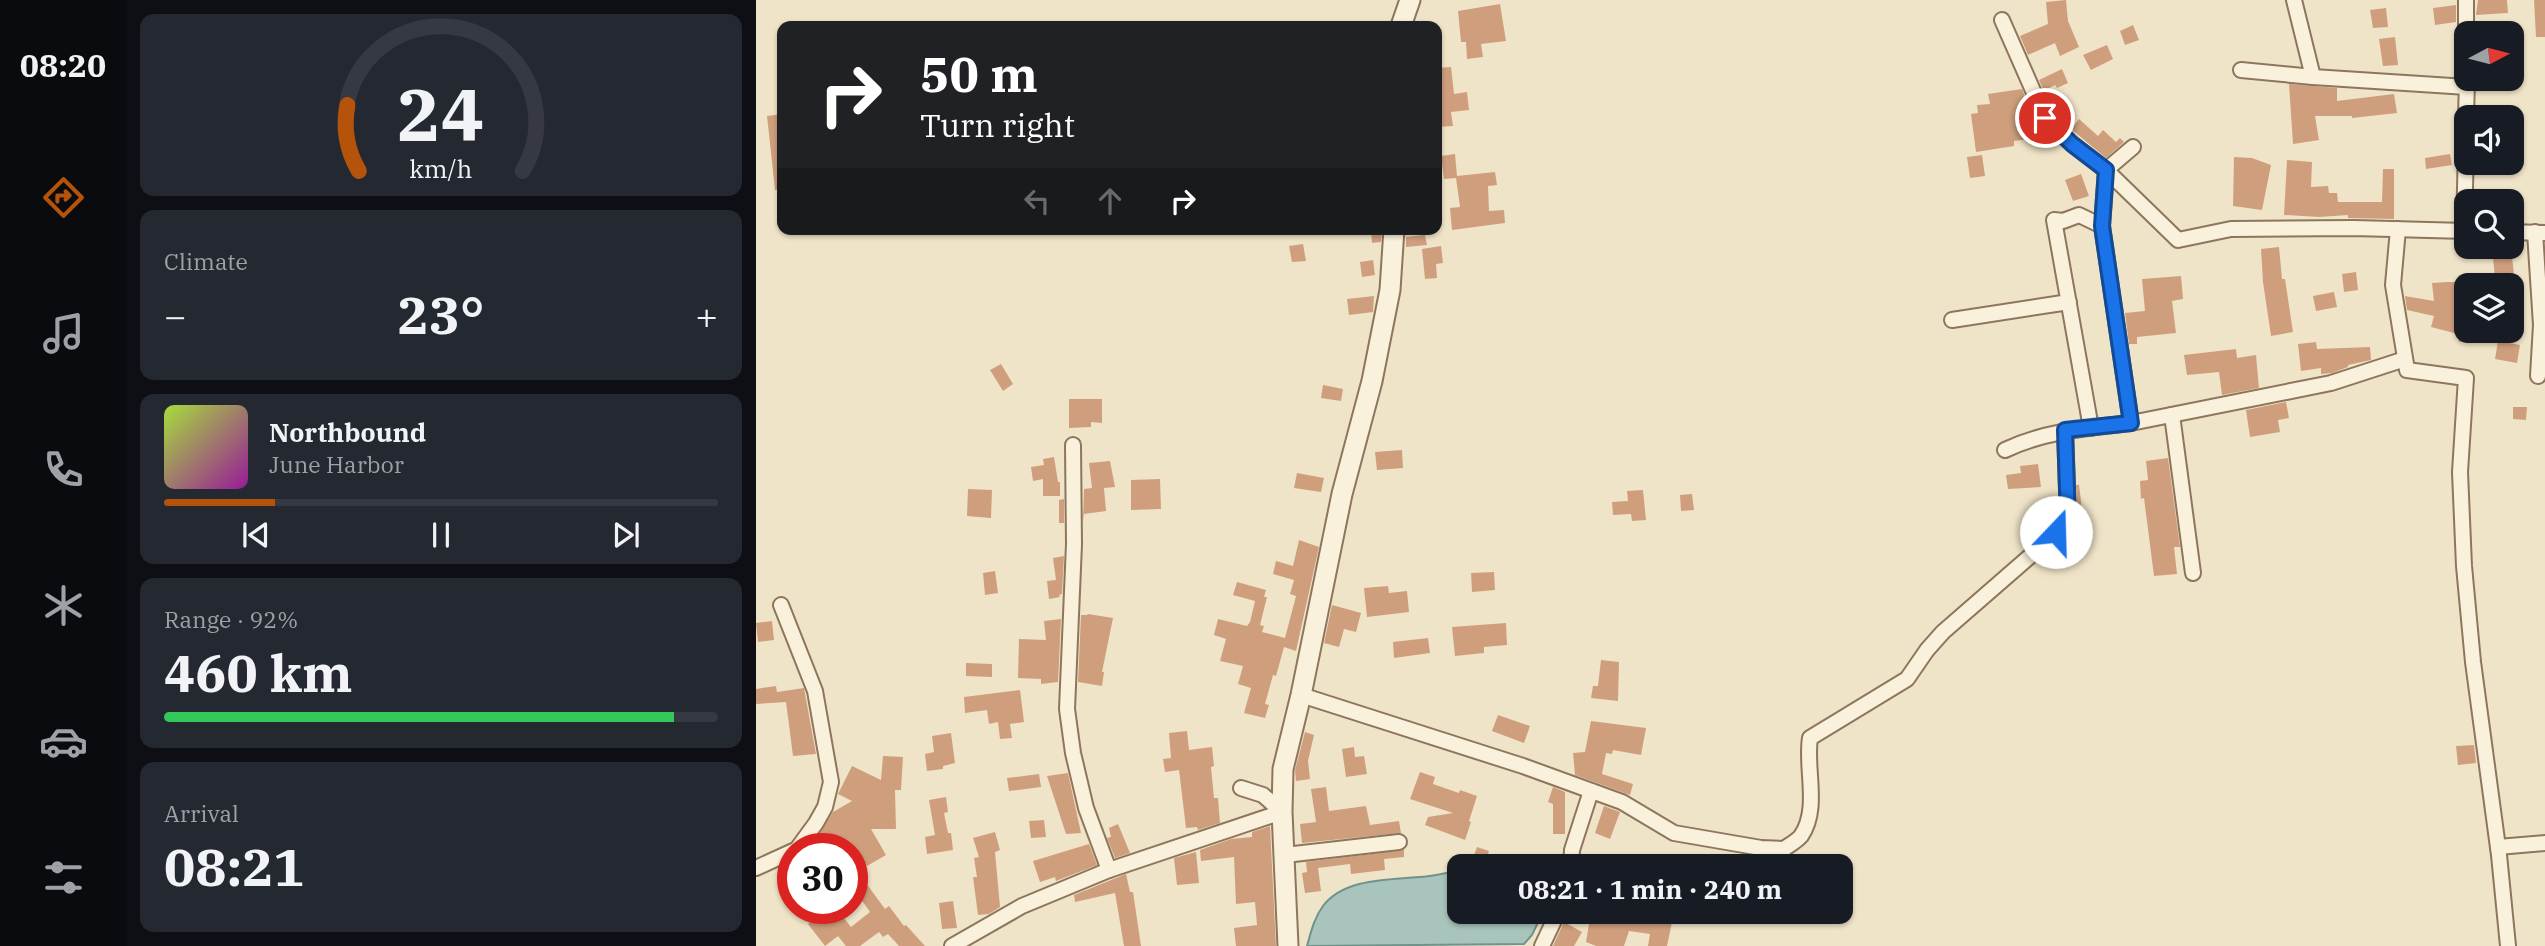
<!DOCTYPE html>
<meta charset="utf-8">
<style>
:root{--surface:#171b24;--page:#242831;--text:#f1f3f6;--muted:#9ea1a6;--line:#363941;--accent:#b45309}
body{margin:0;font-family:"IBM Plex Serif",serif;background:var(--page);color:var(--text);height:100vh;display:flex;flex-direction:column;font-size:26px;white-space:nowrap}
*{box-sizing:border-box;margin:0}
p{font-size:23px;color:var(--muted)}
.icon{flex:none;width:38px;height:38px;fill:none;stroke:currentColor;stroke-width:2;stroke-linecap:round;stroke-linejoin:round}
.map{position:relative;flex:1;overflow:hidden}
.side{display:flex;flex-direction:column;gap:14px;padding:14px;background:#0d0f14;width:630px}
.side>*{flex:none}
.hud{position:absolute;left:21px;top:21px;width:665px;height:214px;border-radius:14px;box-shadow:0 2px 5px #0004;background:#202124;color:#fff;overflow:hidden}
.needle{width:46px;rotate:83deg}
.controls{position:absolute;left:1698px;top:21px;display:grid;gap:14px}
.controls a{display:grid;place-items:center;width:70px;height:70px;border-radius:14px;background:var(--surface);box-shadow:0 2px 5px #0004;font-size:35px}
.speed{position:absolute;left:21px;top:833px;display:flex;gap:14px;font-size:35px;font-weight:700;text-align:center}
.speed>*{display:grid;place-content:center;width:91px;height:91px;border-radius:50%;background:var(--surface);box-shadow:0 2px 5px #0004;line-height:1}
.speed .limit{border:10px solid #d22;background:#fff;color:#111}
.pin{position:absolute;display:grid;place-items:center;width:60px;height:60px;color:#fff;margin:-30px;border:4px solid #fff;border-radius:50%;box-shadow:0 2px 7px #0007}
.me{position:absolute;width:77px;margin:-38px;rotate:21deg;stroke-linejoin:round;filter:drop-shadow(0 0 5px #0008)}
.turn{display:flex;align-items:center;gap:24px;height:147px;padding:0 28px;font-size:32px}
.turn .icon{width:91px;height:91px;stroke-width:2.5}
.turn b{display:block;font-size:49px;line-height:60px}
.lanes{display:flex;align-items:center;height:66px;padding:0 28px;background:#0003;justify-content:center;gap:35px;direction:ltr}
.lanes .off{opacity:.35}
.big{font-size:52px;font-weight:700;line-height:1.1}
.side .tile{flex:1;display:flex;flex-direction:column;justify-content:center;gap:10px;min-width:0;padding:0 24px;border-radius:14px;background:var(--page)}
.side .dial{align-items:center;gap:0}
.dial svg{height:182px;overflow:visible;fill:none;stroke:var(--line);stroke-width:7;stroke-linecap:round;text-anchor:middle}
.dial text{fill:var(--text);stroke:none}
.song{display:flex;align-items:center;gap:21px}
.cover{width:84px;height:84px;border-radius:10px;background:linear-gradient(135deg,hsl(80 70% 55%),hsl(300 70% 35%))}
.played{height:7px;border-radius:4px;background:linear-gradient(90deg,var(--accent) 20%,var(--line) 20%)}
.keys{display:flex;justify-content:space-around;direction:ltr}
.heat{display:flex;justify-content:space-between;align-items:center;font-size:38px;direction:ltr}
.charge{height:10px;border-radius:5px;background:linear-gradient(90deg,#34c759 92%,var(--line) 0)}
.trip{position:absolute;left:691px;top:854px;width:406px;height:70px;border-radius:14px;background:var(--surface);box-shadow:0 2px 5px #0004;font-weight:700;line-height:70px;text-align:center}
main{display:flex;flex:1;min-height:0}
.menu{display:flex;flex-direction:column;width:126px;justify-content:space-around;align-items:center;background:#090b0e;color:var(--muted)}
.menu .icon{width:49px;height:49px}
.menu .selected{color:var(--accent)}
.menu b{font-size:32px;color:var(--text)}
.map>svg:first-child{display:block}
.water{fill:#a9c4bc;stroke:#6f938a;stroke-width:2}
.building{fill:#cf9f7d}
.lines{fill:none;stroke-linecap:round;stroke-linejoin:round}
.minor-casing{stroke:#8d765c;stroke-width:18}
.tertiary-casing{stroke:#8d765c;stroke-width:23}
.minor{stroke:#faf1dc;stroke-width:14}
.tertiary{stroke:#faf1dc;stroke-width:19}
.route-casing{stroke:#114b97;stroke-width:18}
.route{stroke:#1a73e8;stroke-width:12}
</style>
<main>
<nav class="menu">
<b>08:20</b>
<svg class="icon selected" aria-label="directions" viewBox="0 0 24 24"><path d="M12 3l9 9-9 9-9-9zM9 14v-3h6M13 9l2 2-2 2"/></svg>
<svg class="icon" aria-label="music" viewBox="0 0 24 24"><path d="M9 18V5l10-2v13"/><circle cx="6" cy="18" r="3"/><circle cx="16" cy="16" r="3"/></svg>
<svg class="icon" aria-label="phone" viewBox="0 0 24 24"><path d="M5 4h4l2 5-3 2q2 4 5 5l2-3 5 2v4C11 20 4 13 5 4z"/></svg>
<svg class="icon" aria-label="climate" viewBox="0 0 24 24"><path d="M12 3v18M4 7l16 10M4 17L20 7"/></svg>
<svg class="icon" aria-label="car" viewBox="0 0 24 24"><path d="M5 17H2v-5l4-1 3-4h7l3 4 3 1v5h-3M9 17h6M6 11h13"/><circle cx="7" cy="17" r="2"/><circle cx="17" cy="17" r="2"/></svg>
<svg class="icon" aria-label="filters" viewBox="0 0 24 24"><path d="M4 7h16M4 17h16"/><circle cx="9" cy="7" r="2"/><circle cx="15" cy="17" r="2"/></svg>
</nav>
<section class="side">
<div class="tile dial"><svg viewBox="0 0 100 80">
<path d="M14 69A42 42 0 1 1 86 69"/>
<path d="M14 69A42 42 0 0 1 9 40" stroke="#b45309"/>
<text x="50" y="56" font-size="32" font-weight="700">24</text>
<text x="50" y="72" font-size="11">km/h</text>
</svg></div>
<div class="tile"><p>Climate</p>
<div class="heat"><a>−</a><b class="big">23°</b><a>+</a></div>
</div>
<div class="tile">
<div class="song"><i class="cover"></i><div><b>Northbound</b><p>June Harbor</p></div></div>
<div class="played"></div>
<div class="keys"><svg class="icon" aria-label="previous" viewBox="0 0 24 24"><path d="M18 5L8 12l10 7zM5 5v14"/></svg><svg class="icon" aria-label="pause" viewBox="0 0 24 24"><path d="M8 5v14M16 5v14"/></svg><svg class="icon" aria-label="next" viewBox="0 0 24 24"><path d="M6 5l10 7-10 7zM19 5v14"/></svg></div>
</div>
<div class="tile"><p>Range · 92%</p><b class="big">460 km</b><div class="charge"></div></div>
<div class="tile"><p>Arrival</p><b class="big">08:21</b></div>
</section>
<div class="map">
<svg width="1789" height="946" viewBox="0 0 1789 946">
<rect width="100%" height="100%" fill="#f0e4c8"/>
<path class="water" d="M701 871 703 872 704 912H787L776 935 768 944 551 946C555 932 558 918 567 906 588 878 633 880 663 877 676 877 688 873 701 871Z"/>
<g class="building">
<polygon points="1310,0 1312,21 1323,47 1304,56 1299,43 1272,55 1264,36 1292,24 1290,2"/>
<polygon points="1722,0 1751,0 1752,13 1720,15"/>
<polygon points="1778,0 1789,0 1789,37 1780,37"/>
<polygon points="744,4 750,41 725,44 727,57 711,59 710,42 705,42 702,11"/>
<polygon points="1700,5 1700,22 1679,25 1677,8"/>
<polygon points="1630,8 1632,27 1617,28 1614,10"/>
<polygon points="1744,22 1757,22 1757,33 1745,33"/>
<polygon points="1377,25 1383,40 1369,45 1364,31"/>
<polygon points="1639,37 1642,65 1627,66 1623,39"/>
<polygon points="1351,45 1357,59 1335,70 1327,55"/>
<polygon points="695,67 698,94 711,92 713,110 695,112 697,126 681,127 681,100 684,100 681,68"/>
<polygon points="1306,69 1312,83 1301,88 1299,85 1288,91 1283,80"/>
<polygon points="1533,84 1581,88 1581,101 1638,94 1641,113 1596,118 1596,116 1559,116 1563,140 1537,144"/>
<polygon points="1266,89 1273,107 1279,138 1258,141 1258,146 1220,152 1215,114 1222,113 1221,105 1234,104 1232,94"/>
<polygon points="26,114 26,189 19,190 11,116"/>
<polygon points="1323,119 1342,136 1347,130 1360,142 1364,138 1368,142 1350,158 1315,129"/>
<polygon points="699,154 701,176 739,172 741,185 732,186 733,211 748,210 749,223 696,230 694,208 704,207 700,178 688,179 685,156"/>
<polygon points="1694,154 1696,165 1670,169 1669,158"/>
<polygon points="1226,155 1229,176 1214,178 1211,157"/>
<polygon points="1478,157 1496,158 1515,165 1506,210 1477,206"/>
<polygon points="1531,160 1556,162 1555,187 1572,186 1573,193 1581,193 1582,202 1626,202 1627,169 1638,169 1638,219 1592,218 1592,215 1563,217 1528,215"/>
<polygon points="1325,174 1333,196 1317,201 1309,180"/>
<polygon points="626,230 625,242 616,243 615,231"/>
<polygon points="669,235 671,245 650,247 650,237"/>
<polygon points="547,244 550,261 536,262 533,246"/>
<polygon points="685,246 687,263 680,264 681,278 669,279 666,249"/>
<polygon points="1523,247 1526,279 1529,279 1537,332 1515,336 1507,282 1505,249"/>
<polygon points="1736,247 1755,247 1758,275 1739,278"/>
<polygon points="617,260 619,275 606,277 604,262"/>
<polygon points="1600,272 1602,290 1588,292 1586,274"/>
<polygon points="1425,276 1427,299 1416,301 1420,333 1381,337 1381,344 1373,344 1369,313 1389,311 1386,279"/>
<polygon points="1690,282 1710,282 1710,331 1715,331 1716,341 1703,342 1702,334 1675,327 1678,316 1651,310 1649,296 1678,301 1676,283"/>
<polygon points="1578,292 1581,307 1560,311 1557,296"/>
<polygon points="618,296 617,312 593,315 591,299"/>
<polygon points="1742,341 1764,345 1761,363 1739,359"/>
<polygon points="1560,342 1561,349 1614,347 1615,360 1592,365 1592,367 1576,373 1565,374 1565,368 1545,371 1542,344"/>
<polygon points="1480,349 1481,358 1500,355 1503,388 1466,395 1463,372 1431,375 1428,355"/>
<polygon points="245,364 257,384 247,391 234,370"/>
<polygon points="567,385 587,389 585,401 565,398"/>
<polygon points="313,399 346,399 346,423 335,422 335,427 313,428"/>
<polygon points="1530,402 1533,418 1522,420 1524,432 1494,437 1490,410"/>
<polygon points="1757,407 1771,407 1770,420 1757,419"/>
<polygon points="646,450 647,468 621,470 619,452"/>
<polygon points="298,457 302,482 304,482 304,496 287,496 287,479 277,481 275,467 288,465 287,459"/>
<polygon points="1412,458 1424,547 1418,547 1421,574 1398,576 1388,498 1385,499 1384,481 1392,480 1390,461"/>
<polygon points="354,461 359,487 348,488 350,511 328,514 327,522 328,489 336,488 333,463"/>
<polygon points="1282,464 1285,487 1252,489 1250,475 1265,473 1264,466"/>
<polygon points="541,473 568,478 565,492 538,488"/>
<polygon points="404,479 405,509 375,510 375,480"/>
<polygon points="1320,485 1323,485 1327,517 1322,517"/>
<polygon points="212,489 236,490 235,518 211,516"/>
<polygon points="887,490 890,520 876,521 875,514 857,515 856,502 872,501 871,491"/>
<polygon points="936,494 938,510 925,511 924,495"/>
<polygon points="308,499 308,523 303,523 303,500"/>
<polygon points="543,540 563,547 540,651 528,647 520,676 517,675 509,704 513,705 509,718 488,713 495,688 482,684 487,666 464,661 470,639 458,635 462,619 491,626 494,622 499,601 477,595 481,582 510,590 508,597 511,597 504,625 508,626 506,632 529,638 540,596 534,594 538,580 517,574 520,561 537,566"/>
<polygon points="308,556 306,594 303,595 304,597 293,599 291,581 300,580 297,558"/>
<polygon points="239,571 242,593 229,595 227,573"/>
<polygon points="738,572 739,590 716,592 715,573"/>
<polygon points="632,586 633,593 651,591 653,612 611,617 608,588"/>
<polygon points="576,605 605,613 600,632 588,629 583,647 568,643"/>
<polygon points="332,614 357,618 346,672 348,672 346,686 322,682 325,615 331,615"/>
<polygon points="305,619 302,682 285,684 285,679 262,678 263,639 290,640 288,621"/>
<polygon points="16,621 18,640 2,642 0,623"/>
<polygon points="750,623 751,645 728,647 728,653 699,656 696,627"/>
<polygon points="672,638 674,653 638,658 637,642"/>
<polygon points="845,660 863,662 862,701 835,698 837,686 842,686"/>
<polygon points="210,663 236,664 236,677 210,676"/>
<polygon points="20,686 21,692 48,688 60,754 37,756 30,702 0,704 0,689"/>
<polygon points="264,690 268,722 254,724 256,738 244,739 242,722 233,724 231,710 209,713 208,697"/>
<polygon points="742,715 774,726 768,743 736,731"/>
<polygon points="835,721 890,728 885,755 857,750 856,754 850,753 846,774 877,784 874,795 819,775 817,753 829,752"/>
<polygon points="431,731 433,750 456,747 458,766 455,767 458,798 462,798 464,823 442,830 441,827 430,828 423,770 409,772 407,759 415,758 413,733"/>
<polygon points="549,732 558,735 552,761 554,779 540,781 539,770"/>
<polygon points="195,733 199,763 187,766 187,769 171,771 169,754 178,752 176,736"/>
<polygon points="1718,745 1720,763 1702,765 1700,746"/>
<polygon points="598,747 599,757 608,756 611,774 590,777 586,749"/>
<polygon points="127,756 147,757 145,790 139,790 140,829 115,829 130,855 111,866 103,853 96,857 96,849 85,849 81,843 73,849 53,849 77,812 96,801 82,794 96,766 125,780"/>
<polygon points="664,772 679,777 677,784 703,793 704,790 721,796 713,821 715,822 709,840 669,825 672,817 697,813 654,799"/>
<polygon points="312,773 325,833 310,834 291,776"/>
<polygon points="283,774 285,787 253,791 251,778"/>
<polygon points="570,787 573,811 610,806 614,825 643,821 645,833 546,843 544,824 560,822 555,789"/>
<polygon points="797,787 809,792 809,834 797,834 797,804 792,802"/>
<polygon points="190,797 192,812 188,813 192,833 195,833 197,850 171,854 169,837 179,835 173,800"/>
<polygon points="848,806 864,812 854,839 839,833"/>
<polygon points="288,820 290,837 275,838 273,821"/>
<polygon points="362,824 374,853 359,858 351,838 355,837 353,828"/>
<polygon points="514,826 520,946 480,946 478,928 501,925 499,902 480,904 478,857 445,861 444,850 475,839 496,837 496,832"/>
<polygon points="239,832 244,850 239,852 244,907 233,914 222,915 217,877 221,877 218,858 223,857 217,838"/>
<polygon points="333,844 341,865 300,881 299,877 284,882 277,861"/>
<polygon points="721,847 733,851 728,866 714,866"/>
<polygon points="648,850 648,857 628,859 629,870 595,874 594,864 562,868 565,891 549,893 546,873 551,872 550,862"/>
<polygon points="440,852 443,883 421,885 418,858"/>
<polygon points="370,874 374,892 377,892 385,946 368,946 359,893 319,902 318,895"/>
<polygon points="110,883 129,909 133,906 148,926 150,925 169,946 143,946 132,934 127,937 123,932 104,946 90,946 82,936 69,946 52,924 65,913 60,908 80,908 95,927 114,912 99,891"/>
<polygon points="197,901 201,928 186,929 183,903"/>
<polygon points="835,912 916,922 911,946 892,946 894,934 873,931 868,946 840,946 830,942"/>
<polygon points="808,922 826,932 818,946 797,946"/>
</g>
<g class="lines">
<g class="minor-casing">
<g id="minor">
<polyline points="1538,0 1557,77 1711,87"/>
<polyline points="1710,0 1710,33"/>
<polyline points="1246,20 1289,118 1316,144 1350,170 1422,240 1475,229 1598,228 1710,231"/>
<polyline points="1485,70 1557,77"/>
<polyline points="1710,117 1711,80"/>
<polyline points="1642,229 1637,285 1651,370 1710,378 1704,472 1708,566 1717,662 1743,855 1752,946"/>
<polyline points="1708,231 1710,145"/>
<polyline points="1755,232 1788,233"/>
<polyline points="1779,232 1785,325 1782,376"/>
<polyline points="1196,320 1313,302"/>
<polyline points="1416,415 1437,573"/>
<polyline points="1375,423 1575,383 1649,359"/>
<polyline points="1335,428 1298,220 1307,221 1323,215 1346,226"/>
<polyline points="317,445 318,544 311,709 317,753 330,808 353,870"/>
<path d="M1249 450C1289 431 1331 428 1375 423L1346 226 1350 170 1377 147"/>
<polyline points="25,605 59,691 75,782 69,807 60,823 41,849"/>
<path d="M545 695 767 766 866 802 918 833 1005 848 1028 849C1033 845 1041 841 1045 836 1064 809 1049 768 1054 738L1151 679 1171 650 1187 632 1288 544 1312 519 1309 431"/>
<polyline points="1742,847 1789,843"/>
<polyline points="529,855 643,842"/>
<polyline points="815,866 816,850 835,791"/>
<polyline points="0,868 37,851"/>
<polyline points="196,946 266,906 353,870 526,812 507,795 485,788"/>
<polyline points="786,946 802,912"/>
</g>
</g>
<g class="tertiary-casing">
<g id="tertiary">
<polyline points="645,26 654,0"/>
<polyline points="532,946 526,812 527,769 545,695 586,494 616,381 634,290 638,229"/>
</g>
</g>
<use href="#minor" class="minor"/>
<use href="#tertiary" class="tertiary"/>
</g>
<g class="lines">
<g class="route-casing">
<polyline id="route" points="1289,118 1316,144 1350,170 1346,226 1375,423 1309,430 1312,519 1300,532"/>
</g>
<use href="#route" class="route"/>
</g>
</svg>
<div class="controls">
<a><svg class="needle" viewBox="-14 -14 28 28"><path d="M0-13l5 13h-10z" fill="#e53935"/><path d="M0 13l5-13h-10z" fill="#9ea1a6"/></svg></a>
<a><svg class="icon" aria-label="sound" viewBox="0 0 24 24"><path d="M4 9h4l5-4v14l-5-4H4zM17 9q2 3 0 6"/></svg></a>
<a><svg class="icon" aria-label="search" viewBox="0 0 24 24"><circle cx="10" cy="10" r="6"/><path d="M15 15l6 6"/></svg></a>
<a><svg class="icon" aria-label="layers" viewBox="0 0 24 24"><path d="M12 4l9 5-9 5-9-5zM3 14l9 5 9-5"/></svg></a>
</div>
<div class="speed"><div class="limit">30</div></div>
<div class="pin" style="left:1289px;top:118px;background:#d93025"><svg class="icon" aria-label="arrive" viewBox="0 0 24 24"><path d="M6 21V4h12l-3 4 3 4H6"/></svg></div>
<svg class="me" style="left:1300px;top:532px" viewBox="-20 -20 40 40"><circle r="19" fill="#fff"/><path d="M0-13L10 11 0 6-10 11z" fill="#1a73e8"/></svg>
<div class="trip">08:21 · 1 min · 240 m</div>
<div class="hud">
<div class="turn"><svg class="icon" aria-label="right" viewBox="0 0 24 24"><path d="M7 20v-9h11M14 6l5 5-5 5"/></svg><div><b>50 m</b>Turn right</div></div>
<div class="lanes"><svg class="icon off" aria-label="left" viewBox="0 0 24 24"><path d="M17 20v-9H6M10 6l-5 5 5 5"/></svg><svg class="icon off" aria-label="ahead" viewBox="0 0 24 24"><path d="M12 20V5M6 11l6-6 6 6"/></svg><svg class="icon" aria-label="right" viewBox="0 0 24 24"><path d="M7 20v-9h11M14 6l5 5-5 5"/></svg></div>
</div>
</div>
</main>
